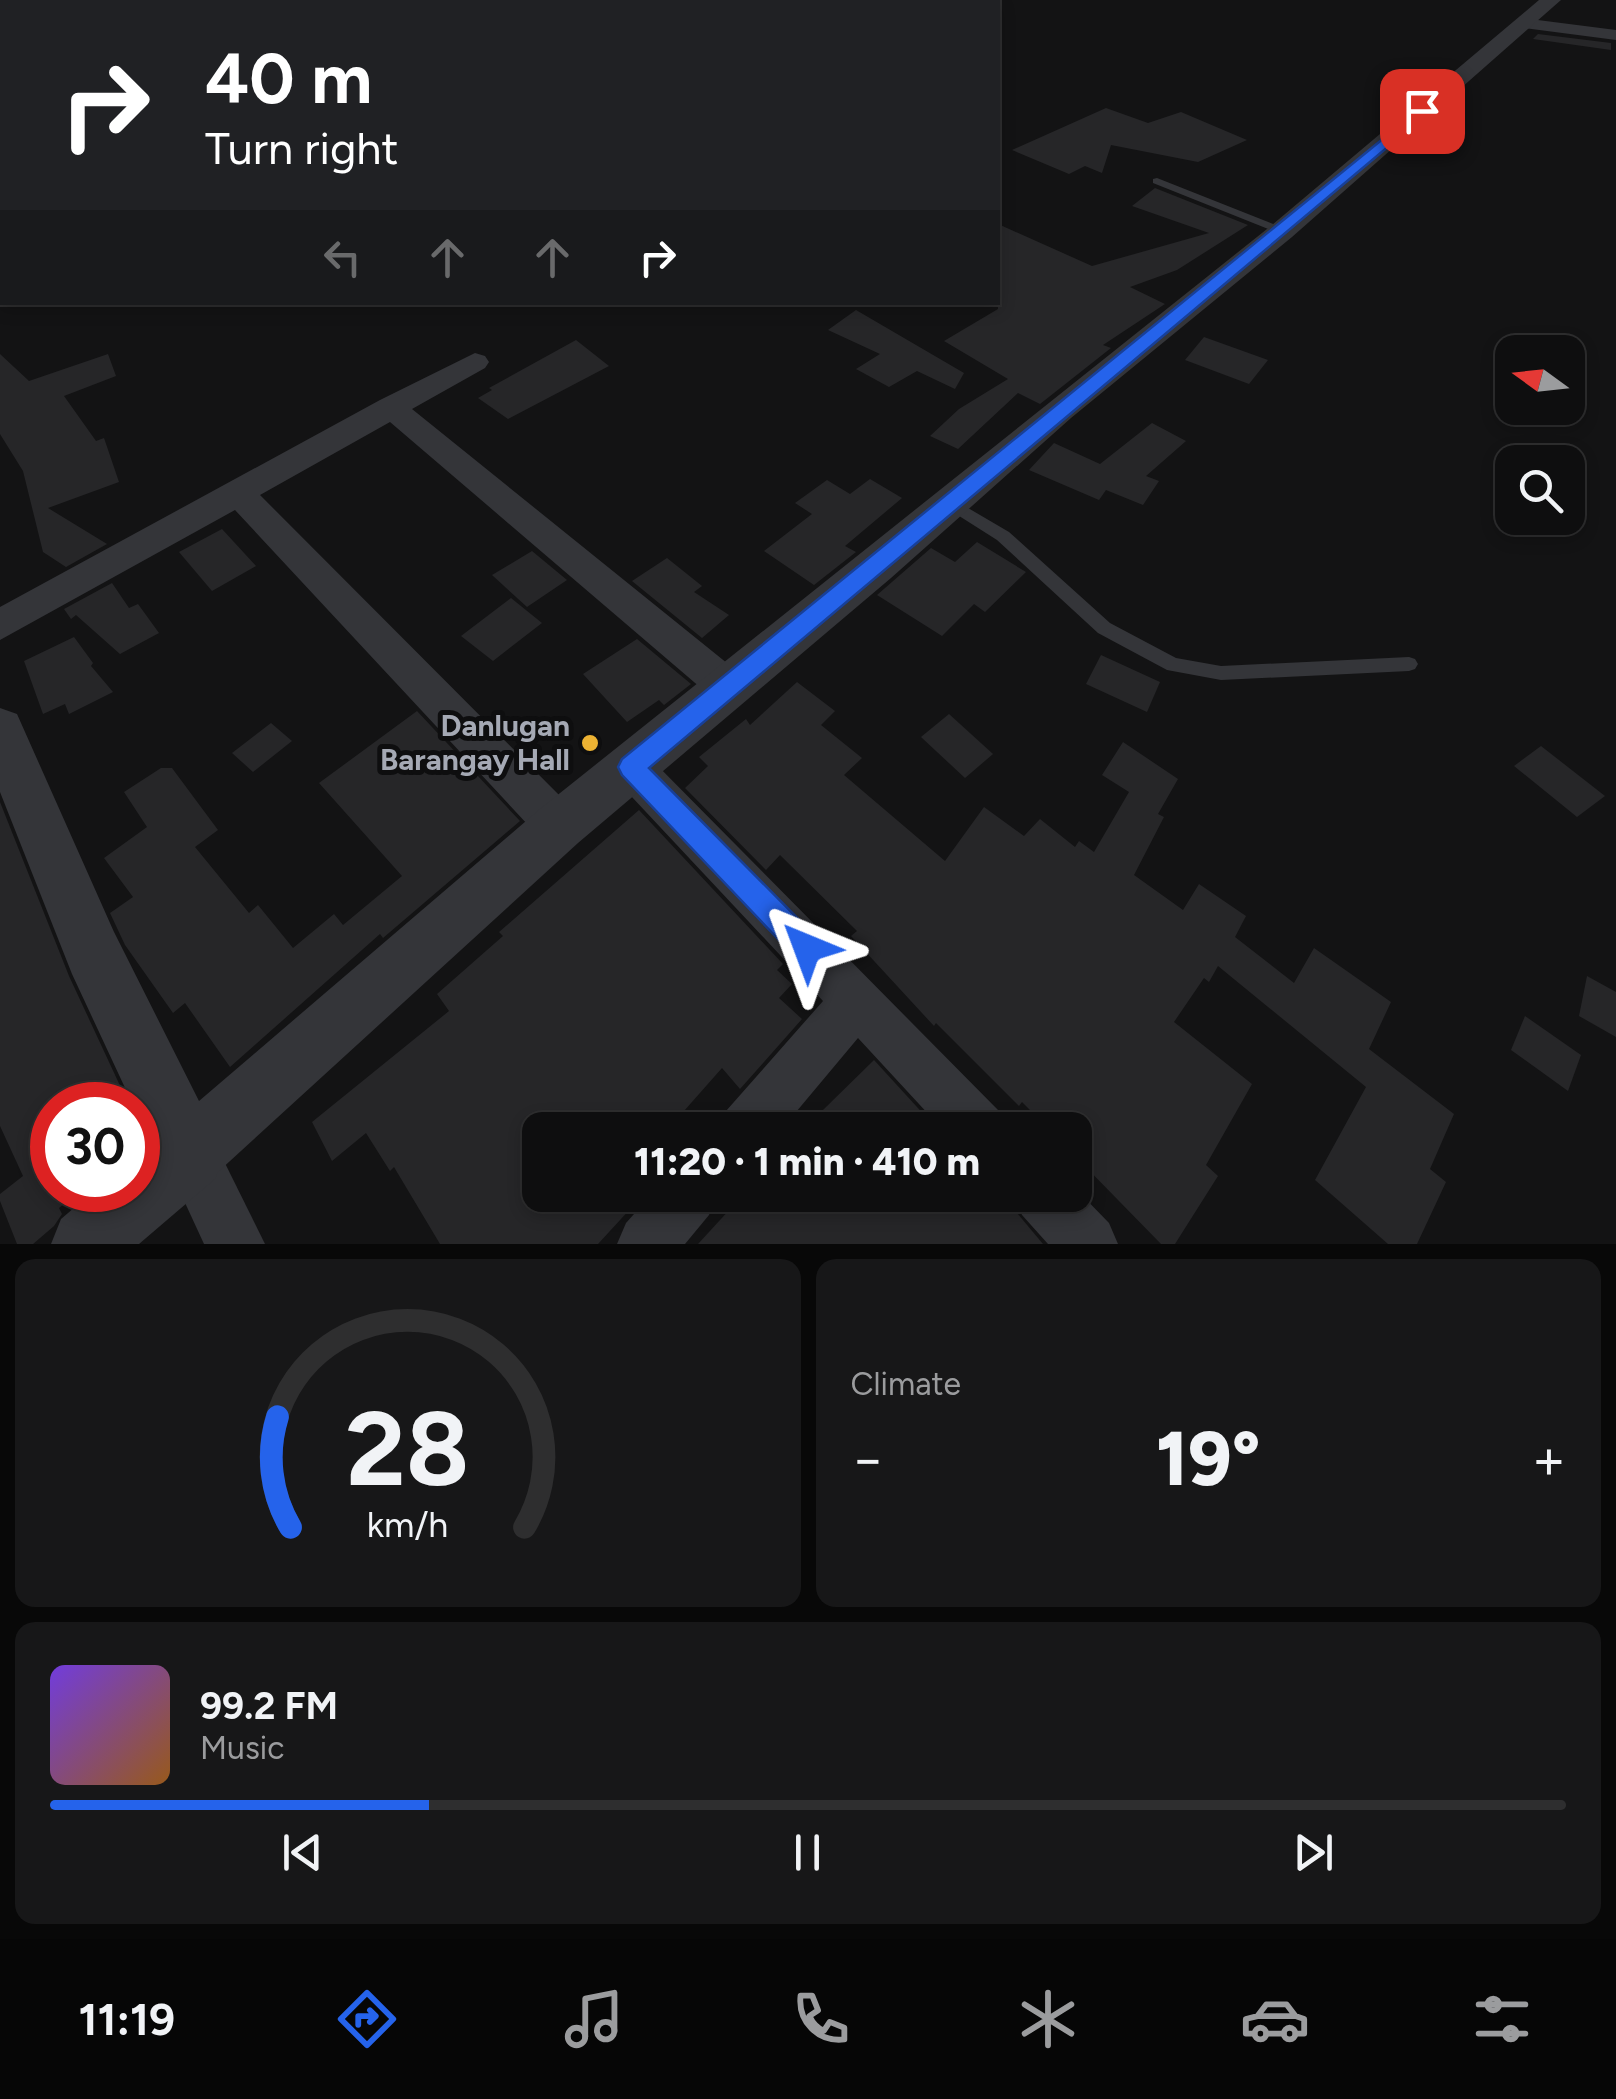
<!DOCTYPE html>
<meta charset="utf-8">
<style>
:root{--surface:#0e0e0f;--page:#171718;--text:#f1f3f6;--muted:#9b9c9e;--line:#2e2e2f;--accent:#2563eb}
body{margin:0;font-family:Figtree,sans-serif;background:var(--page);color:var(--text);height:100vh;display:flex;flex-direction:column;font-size:38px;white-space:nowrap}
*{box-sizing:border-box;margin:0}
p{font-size:32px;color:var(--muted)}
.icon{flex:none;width:55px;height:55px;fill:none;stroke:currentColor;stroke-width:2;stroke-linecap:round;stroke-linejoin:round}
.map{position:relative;height:1244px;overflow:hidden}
.details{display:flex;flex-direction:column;gap:15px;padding:15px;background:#080808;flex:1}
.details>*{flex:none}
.top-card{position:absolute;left:0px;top:0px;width:1000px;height:305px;box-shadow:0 5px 15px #0003,0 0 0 2px var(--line);background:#202124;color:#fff;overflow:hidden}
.needle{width:65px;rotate:285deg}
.fabs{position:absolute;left:1495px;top:335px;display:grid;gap:20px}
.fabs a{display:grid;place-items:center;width:90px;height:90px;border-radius:20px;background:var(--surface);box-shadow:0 5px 15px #0003,0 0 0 2px var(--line);font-size:50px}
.speed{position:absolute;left:30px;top:1082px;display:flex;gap:20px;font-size:50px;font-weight:700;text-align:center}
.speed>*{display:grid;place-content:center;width:130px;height:130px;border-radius:50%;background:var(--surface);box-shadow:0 5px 15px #0003,0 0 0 2px var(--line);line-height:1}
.speed .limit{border:15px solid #d22;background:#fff;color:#111}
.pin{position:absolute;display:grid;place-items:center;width:85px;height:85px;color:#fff;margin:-42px;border-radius:20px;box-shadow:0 5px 15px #0006}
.me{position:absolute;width:110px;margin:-55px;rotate:316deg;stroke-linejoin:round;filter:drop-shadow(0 0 8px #0008)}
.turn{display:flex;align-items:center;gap:35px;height:210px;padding:0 40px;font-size:45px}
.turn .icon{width:130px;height:130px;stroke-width:2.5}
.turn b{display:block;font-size:70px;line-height:85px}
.lanes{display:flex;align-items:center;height:95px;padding:0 40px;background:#0003;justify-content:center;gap:50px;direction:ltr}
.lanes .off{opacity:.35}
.big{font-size:75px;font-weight:800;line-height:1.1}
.details .tile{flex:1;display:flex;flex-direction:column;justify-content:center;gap:15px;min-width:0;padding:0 35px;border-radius:20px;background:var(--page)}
.details .dial{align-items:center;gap:0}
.dial svg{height:260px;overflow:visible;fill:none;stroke:var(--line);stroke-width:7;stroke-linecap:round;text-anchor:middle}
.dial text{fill:var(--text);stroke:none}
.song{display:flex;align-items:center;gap:30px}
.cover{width:120px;height:120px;border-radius:15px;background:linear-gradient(135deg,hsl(260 70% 55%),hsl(30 70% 35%))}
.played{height:10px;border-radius:5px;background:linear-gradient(90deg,var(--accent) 25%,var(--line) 25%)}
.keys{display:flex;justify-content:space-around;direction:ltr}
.heat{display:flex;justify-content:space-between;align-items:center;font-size:55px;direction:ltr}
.details .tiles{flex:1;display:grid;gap:15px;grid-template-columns:1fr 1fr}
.tile:last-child{grid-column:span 2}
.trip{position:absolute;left:522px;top:1112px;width:570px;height:100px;border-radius:20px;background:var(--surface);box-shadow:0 5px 15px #0003,0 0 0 2px var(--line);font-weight:800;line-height:100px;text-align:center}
.tabs{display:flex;height:160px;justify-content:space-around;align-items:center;background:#060606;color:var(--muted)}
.tabs .icon{width:70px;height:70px}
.tabs .current{color:var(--accent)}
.tabs b{font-size:45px;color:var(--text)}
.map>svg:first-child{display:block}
.building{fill:#262628}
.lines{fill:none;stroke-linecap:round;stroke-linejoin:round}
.service{fill:#343539;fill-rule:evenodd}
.minor{fill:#343539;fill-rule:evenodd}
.tertiary{fill:#343539;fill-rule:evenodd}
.route{fill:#2563eb;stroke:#184099;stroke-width:2.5}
.poi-dot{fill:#ecb233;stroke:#0e0e0f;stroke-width:4}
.labels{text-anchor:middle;stroke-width:10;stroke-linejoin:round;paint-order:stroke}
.poi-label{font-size:30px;font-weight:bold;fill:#a5a9b4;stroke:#0e0e0f;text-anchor:end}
</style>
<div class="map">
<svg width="1616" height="1244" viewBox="0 0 1616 1244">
<rect width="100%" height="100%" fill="#131314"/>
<g class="building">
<polygon points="1538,34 1611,43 1611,50 1533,39"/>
<polygon points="1106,108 1148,123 1181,112 1247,140 1198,162 1111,145 1102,173 1085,166 1069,174 1012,150"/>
<polygon points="1155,188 1248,225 1177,270 1130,287 1165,304 1103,345 1111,348 1040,404 1018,393 958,449 930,436 959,409 1008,379 944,341 998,309 998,224 1092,266 1209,233 1132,206"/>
<polygon points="856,310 964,373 955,389 917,371 889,387 856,369 880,354 828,330"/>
<polygon points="1204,337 1268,360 1249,384 1185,360"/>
<polygon points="576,340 609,366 508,419 478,398 492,390 489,388"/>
<polygon points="0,354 29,381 108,354 116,376 64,396 96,441 104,438 119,482 48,508 107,544 66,567 43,552 23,471 0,434"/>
<polygon points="1152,423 1186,441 1146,476 1159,481 1143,505 1106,490 1099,500 1029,470 1054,443 1100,464"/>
<polygon points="870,479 902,498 845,546 856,552 814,585 764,551 812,514 795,503 827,480 850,494"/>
<polygon points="222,529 256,566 212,591 179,552"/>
<polygon points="977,542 1026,572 985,612 974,604 942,636 877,595 931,548 955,562"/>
<polygon points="532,551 567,580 527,607 492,575"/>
<polygon points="667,558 702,586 694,592 729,615 702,638 632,581"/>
<polygon points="112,583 129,608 138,604 159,633 120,654 76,615 71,619 64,609"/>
<polygon points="511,598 542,623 493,661 461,636"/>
<polygon points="74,637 93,663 91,666 113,692 69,714 65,704 43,714 24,661"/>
<polygon points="637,639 691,684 664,705 659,700 627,722 583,674"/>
<polygon points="1101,655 1160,682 1147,712 1086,684"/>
<polygon points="797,682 835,711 821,725 862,758 844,775 945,861 984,807 1024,836 1040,819 1075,847 1079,841 1094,852 1129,792 1102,775 1123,742 1178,779 1158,814 1164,817 1134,875 1183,910 1199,884 1246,916 1235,937 1294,983 1314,948 1391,1002 1369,1049 1454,1114 1430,1169 1446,1182 1417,1244 1388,1244 1315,1180 1366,1087 1218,966 1209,982 1204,978 1174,1022 1252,1084 1206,1165 1218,1176 1175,1244 1161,1244 1075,1156 1075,1130 1050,1130 1022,1102 1019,1106 936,1023 934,1026 851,936 857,931 780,855 766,870 685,788 708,766 699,757 746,719 750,725"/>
<polygon points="417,711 520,821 383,938 380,934 230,1067 185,1003 173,1013 125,945 110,913 133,897 104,858 147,827 124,792 161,768 172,768 218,830 195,847 249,913 258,905 293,948 334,914 343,925 402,876 319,783"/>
<polygon points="949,714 993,754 965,778 921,737"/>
<polygon points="271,723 292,741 253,772 232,753"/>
<polygon points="1541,746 1605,796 1577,817 1514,766"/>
<polygon points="0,802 69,976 129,1105 52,1105 52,1190 81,1190 59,1208 62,1214 54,1226 33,1244 17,1244 0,1201 0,1194 23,1176 0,1126"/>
<polygon points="639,810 783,964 777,970 792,984 779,998 802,1019 740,1089 722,1068 684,1111 698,1130 540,1130 540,1195 643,1195 598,1244 440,1244 394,1167 390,1171 366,1133 332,1161 312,1122 449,1011 437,994 503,936 499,932"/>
<polygon points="1587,976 1616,992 1616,1037 1579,1016"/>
<polygon points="1525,1016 1581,1055 1568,1091 1511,1050"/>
<polygon points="874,1060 938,1130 837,1130 822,1111"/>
<polygon points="743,1195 1002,1195 1043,1244 698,1244"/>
</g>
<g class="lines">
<g class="service">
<polygon points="1157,178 1286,229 1288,231 1278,233 1153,183 1153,179"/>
<polygon points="951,498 1009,532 1110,623 1176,658 1221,666 1409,657 1415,659 1418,664 1415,669 1409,671 1221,680 1167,670 1098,633 997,540 945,507 943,503 945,499"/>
</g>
<g class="minor">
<polygon points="1523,18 1616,30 1616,40 1517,27 1515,23"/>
<polygon points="475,353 485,356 489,362 485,368 412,409 743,676 749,688 743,700 729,704 715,700 390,422 260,495 575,811 581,826 575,841 559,847 543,841 235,510 0,640 0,607 380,400"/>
<polygon points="631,748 646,754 999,1111 1008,1130 943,1130 858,1038 781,1130 717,1130 726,1111 823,1001 616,780 610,767 616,754"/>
<polygon points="191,1127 211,1135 265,1244 204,1244 163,1155 171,1135"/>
<polygon points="1075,1188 1109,1223 1118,1244 1048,1244 1022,1215 1013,1195 1075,1195"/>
<polygon points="651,1195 718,1195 709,1215 685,1244 617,1244 626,1223"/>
</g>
<polygon class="tertiary" points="1539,0 1561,0 1292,237 1071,418 891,578 578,843 218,1172 215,1179 139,1244 51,1244 61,1219 95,1190 138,1190 138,1153 150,1142 138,1115 138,1105 133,1105 72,974 0,792 0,708 17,714 114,932 199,1101 540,809 1272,225"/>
</g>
<polygon class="route" points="1422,107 1427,114 649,768 817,938 822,948 817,959 807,963 797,959 622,775 618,767 622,759"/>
<circle class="poi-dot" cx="590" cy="743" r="10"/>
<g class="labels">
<g class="poi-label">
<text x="570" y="736">Danlugan<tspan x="570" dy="34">Barangay Hall</tspan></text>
</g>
</g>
</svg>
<div class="fabs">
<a><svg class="needle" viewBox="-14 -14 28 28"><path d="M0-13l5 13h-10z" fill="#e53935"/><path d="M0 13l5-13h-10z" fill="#9b9c9e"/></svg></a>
<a><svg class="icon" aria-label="search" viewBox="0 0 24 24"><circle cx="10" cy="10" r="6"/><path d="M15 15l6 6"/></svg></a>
</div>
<div class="speed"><div class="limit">30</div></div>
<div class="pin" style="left:1422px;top:111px;background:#d93025"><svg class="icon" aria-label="arrive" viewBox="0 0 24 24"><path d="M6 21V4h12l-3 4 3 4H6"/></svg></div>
<svg class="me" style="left:807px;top:948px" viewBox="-20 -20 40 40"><path d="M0-17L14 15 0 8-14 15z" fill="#2563eb" stroke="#fff" stroke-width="4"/></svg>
<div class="trip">11:20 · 1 min · 410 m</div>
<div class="top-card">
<div class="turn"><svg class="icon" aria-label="right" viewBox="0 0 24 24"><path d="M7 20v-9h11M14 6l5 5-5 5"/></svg><div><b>40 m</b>Turn right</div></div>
<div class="lanes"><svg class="icon off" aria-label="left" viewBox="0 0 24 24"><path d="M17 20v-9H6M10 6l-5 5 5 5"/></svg><svg class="icon off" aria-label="ahead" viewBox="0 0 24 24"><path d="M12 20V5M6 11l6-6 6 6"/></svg><svg class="icon off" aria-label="ahead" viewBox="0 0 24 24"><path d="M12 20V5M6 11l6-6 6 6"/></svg><svg class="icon" aria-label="right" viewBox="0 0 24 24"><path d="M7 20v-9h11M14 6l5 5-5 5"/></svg></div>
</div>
</div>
<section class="details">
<div class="tiles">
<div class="tile dial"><svg viewBox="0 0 100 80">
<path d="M14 69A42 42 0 1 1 86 69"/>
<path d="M14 69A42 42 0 0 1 10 35" stroke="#2563eb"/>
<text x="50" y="56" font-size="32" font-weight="700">28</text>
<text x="50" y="72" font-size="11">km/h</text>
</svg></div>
<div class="tile"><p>Climate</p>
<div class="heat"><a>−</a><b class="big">19°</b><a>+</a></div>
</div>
<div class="tile">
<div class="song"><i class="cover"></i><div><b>99.2 FM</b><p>Music</p></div></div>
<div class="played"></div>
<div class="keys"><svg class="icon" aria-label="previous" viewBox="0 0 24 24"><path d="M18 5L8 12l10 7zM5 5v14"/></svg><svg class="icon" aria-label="pause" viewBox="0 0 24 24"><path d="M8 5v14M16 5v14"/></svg><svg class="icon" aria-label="next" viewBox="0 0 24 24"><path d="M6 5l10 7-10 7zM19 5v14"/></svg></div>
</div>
</div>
</section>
<nav class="tabs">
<b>11:19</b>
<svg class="icon current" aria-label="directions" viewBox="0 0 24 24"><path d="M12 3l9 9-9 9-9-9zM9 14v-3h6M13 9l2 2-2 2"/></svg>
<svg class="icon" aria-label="music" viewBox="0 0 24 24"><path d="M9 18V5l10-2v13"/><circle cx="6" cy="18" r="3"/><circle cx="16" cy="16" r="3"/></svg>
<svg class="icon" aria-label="phone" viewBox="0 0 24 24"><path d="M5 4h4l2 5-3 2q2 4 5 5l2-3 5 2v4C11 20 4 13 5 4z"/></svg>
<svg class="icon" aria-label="climate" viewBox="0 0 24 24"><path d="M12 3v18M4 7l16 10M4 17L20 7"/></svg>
<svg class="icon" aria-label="car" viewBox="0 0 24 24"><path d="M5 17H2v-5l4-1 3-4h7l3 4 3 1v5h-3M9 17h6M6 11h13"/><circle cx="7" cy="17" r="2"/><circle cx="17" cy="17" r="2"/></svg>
<svg class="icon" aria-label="filters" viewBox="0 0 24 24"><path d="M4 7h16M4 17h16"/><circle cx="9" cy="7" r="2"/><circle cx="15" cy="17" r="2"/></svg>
</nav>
